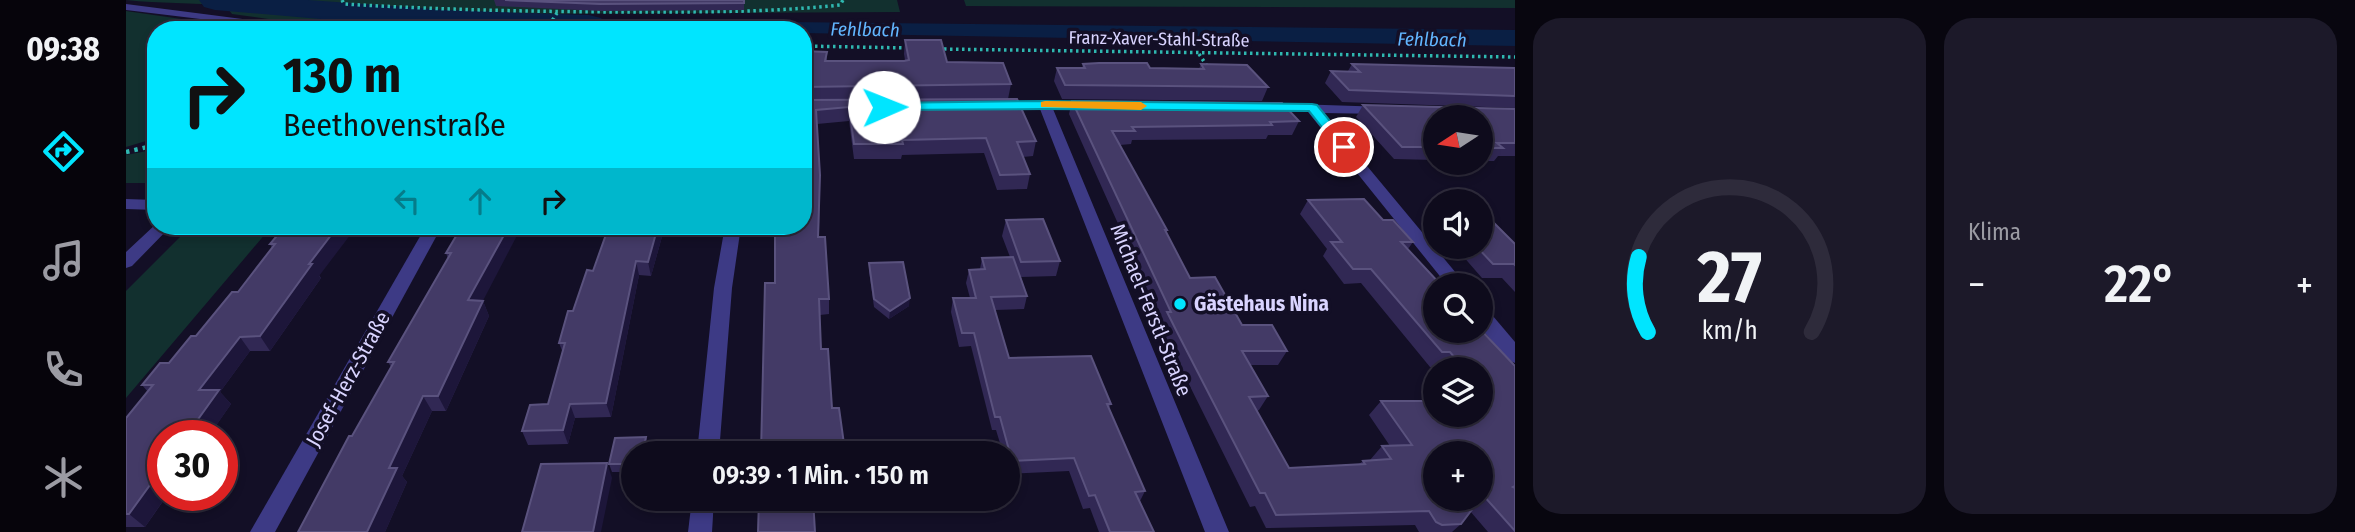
<!DOCTYPE html>
<html lang="de">
<meta charset="utf-8">
<style>
:root{--surface:#0e0b1c;--page:#1c1929;--text:#f1f3f6;--muted:#9b9ba3;--line:#2e2b3b;--accent:#00e5ff}
body{margin:0;font-family:"Fira Sans Condensed",sans-serif;background:var(--page);color:var(--text);height:100vh;display:flex;flex-direction:column;font-size:26px;white-space:nowrap}
*{box-sizing:border-box;margin:0}
p{font-size:23px;color:var(--muted)}
.icon{flex:none;width:38px;height:38px;fill:none;stroke:currentColor;stroke-width:2;stroke-linecap:round;stroke-linejoin:round}
.map{position:relative;flex:1;overflow:hidden}
.details{display:flex;flex-direction:column;gap:18px;padding:18px;background:#08060f;width:840px}
.details>*{flex:none}
.hud{position:absolute;left:21px;top:21px;width:665px;height:214px;border-radius:28px;box-shadow:0 4px 10px #0003,0 0 0 2px var(--line);background:#00e5ff;color:#111;overflow:hidden}
.needle{width:46px;rotate:258deg}
.fabs{position:absolute;left:1297px;top:105px;display:grid;gap:14px}
.fabs a{display:grid;place-items:center;width:70px;height:70px;border-radius:50%;background:var(--surface);box-shadow:0 4px 10px #0003,0 0 0 2px var(--line);font-size:35px}
.speed{position:absolute;left:21px;top:420px;display:flex;gap:14px;font-size:35px;font-weight:700;text-align:center}
.speed>*{display:grid;place-content:center;width:91px;height:91px;border-radius:50%;background:var(--surface);box-shadow:0 4px 10px #0003,0 0 0 2px var(--line);line-height:1}
.speed .limit{border:10px solid #d22;background:#fff;color:#111}
.pin{position:absolute;display:grid;place-items:center;width:60px;height:60px;color:#fff;margin:-30px;border:4px solid #fff;border-radius:50%;box-shadow:0 2px 7px #0007}
.me{position:absolute;width:77px;margin:-38px;rotate:89deg;stroke-linejoin:round;filter:drop-shadow(0 0 5px #0008)}
.turn{display:flex;align-items:center;gap:24px;height:147px;padding:0 21px;font-size:32px}
.turn .icon{width:91px;height:91px;stroke-width:2.5}
.turn b{display:block;font-size:49px;line-height:60px}
.lanes{display:flex;align-items:center;height:66px;padding:0 21px;background:#0003;justify-content:center;gap:35px;direction:ltr}
.lanes .off{opacity:.35}
.big{font-size:52px;font-weight:600;line-height:1.1}
.details .card{flex:1;display:flex;flex-direction:column;justify-content:center;gap:10px;min-width:0;padding:0 24px;border-radius:28px;background:var(--page)}
.details .dial{align-items:center;gap:0}
.dial svg{height:182px;overflow:visible;fill:none;stroke:var(--line);stroke-width:7;stroke-linecap:round;text-anchor:middle}
.dial text{fill:var(--text);stroke:none}
.heat{display:flex;justify-content:space-between;align-items:center;font-size:38px;direction:ltr}
.details .tiles{flex:1;display:grid;gap:18px;grid-template-columns:repeat(2,1fr)}
.trip{position:absolute;left:495px;top:441px;width:399px;height:70px;border-radius:35px;background:var(--surface);box-shadow:0 4px 10px #0003,0 0 0 2px var(--line);font-weight:600;line-height:70px;text-align:center}
main{display:flex;flex:1;min-height:0}
.tabs{display:flex;flex-direction:column;width:126px;justify-content:space-around;align-items:center;background:#06040b;color:var(--muted)}
.tabs .icon{width:49px;height:49px}
.tabs .active{color:var(--accent)}
.tabs b{font-size:32px;color:var(--text)}
.map>svg:first-child{display:block}
.green{fill:#12302f}
.water{fill:#0a1f44}
.lines{fill:none;stroke-linecap:round;stroke-linejoin:round}
.river{fill:#0a1f44;fill-rule:evenodd}
.path-far1{stroke:#2fb8b0;stroke-width:3.5;stroke-dasharray:2.5 3.5;stroke-linecap:butt}
.path{stroke:#2fb8b0;stroke-width:4.5;stroke-dasharray:3.5 5;stroke-linecap:butt}
.minor{fill:#3d3a85;fill-rule:evenodd}
.wall{fill:#312854;fill-rule:evenodd}
.shaded-wall{fill:#1d163a}
.building{fill:#433a66;stroke:#5a527e;stroke-width:2}
.route{fill:#00e5ff;stroke:#0095a6;stroke-width:2}
.slow{fill:#f59e0b}
.poi-dot{fill:#00e5ff;stroke:#130f26;stroke-width:2.5}
.labels{text-anchor:middle;stroke-width:7;stroke-linejoin:round;paint-order:stroke}
.far-street-label{font-size:18px;fill:#d9d4ff;stroke:#130f26}
.far-water-label{font-size:19px;font-style:italic;fill:#62b6ff;stroke:#130f26}
.poi-label{font-size:21px;font-weight:bold;fill:#d9d4ff;stroke:#130f26;text-anchor:start}
.street-label{font-size:21px;fill:#d9d4ff;stroke:#130f26}
</style>
<main>
<nav class="tabs">
<b>09:38</b>
<svg class="icon active" aria-label="directions" viewBox="0 0 24 24"><path d="M12 3l9 9-9 9-9-9zM9 14v-3h6M13 9l2 2-2 2"/></svg>
<svg class="icon" aria-label="music" viewBox="0 0 24 24"><path d="M9 18V5l10-2v13"/><circle cx="6" cy="18" r="3"/><circle cx="16" cy="16" r="3"/></svg>
<svg class="icon" aria-label="phone" viewBox="0 0 24 24"><path d="M5 4h4l2 5-3 2q2 4 5 5l2-3 5 2v4C11 20 4 13 5 4z"/></svg>
<svg class="icon" aria-label="climate" viewBox="0 0 24 24"><path d="M12 3v18M4 7l16 10M4 17L20 7"/></svg>
</nav>
<div class="map">
<svg width="1389" height="532" viewBox="0 0 1389 532">
<rect width="100%" height="100%" fill="#130f26"/>
<g class="green">
<path d="M0 0H771L774 12 376 14 388 18 398 30H221L106 14 100 6C66 2 34 4 0 0Z"/>
<polygon points="838,0 1389,0 1389,8 840,6"/>
<polygon points="0,11 131,30 30,30 30,138 0,147"/>
<polygon points="21,151 30,152 30,183 0,183 0,155"/>
<polygon points="65,226 146,226 0,398 0,291"/>
</g>
<polygon class="water" points="392,19 1389,30 1389,46 677,33 677,30 399,28"/>
<g class="lines">
<polygon class="river" points="73,0 182,0 322,10 463,15 475,18 480,25 477,30 322,30 89,10 78,7"/>
<g class="path-far1">
<path d="M216 0 218 4C318 10 417 12 517 12 583 12 648 12 714 5L717 0"/>
<polyline points="420,30 431,13"/>
<polyline points="677,46 783,48"/>
<polyline points="812,49 1389,57"/>
<polyline points="1073,54 1083,69"/>
</g>
<polyline class="path" points="0,152 30,145"/>
<g class="minor">
<polygon points="0,4 148,23 164,30 0,10"/>
<polygon points="871,101 969,101 976,105 969,109 927,109 1103,532 1079,532 914,109 866,108 864,105"/>
<polygon points="1137,103 1261,107 1263,110 1256,114 1197,113 1340,285 1321,285 1182,112 1132,110 1130,107"/>
<polygon points="0,199 30,200 30,210 0,209"/>
<polygon points="30,224 30,226 45,226 6,266 0,268 0,252"/>
<polygon points="300,226 316,226 149,532 124,532"/>
<polygon points="599,226 615,226 606,288 593,453 571,453 588,288"/>
<polygon points="1354,307 1361,309 1389,342 1389,363 1382,360 1354,327"/>
<polygon points="566,499 588,499 586,532 562,532"/>
</g>
</g>
<g class="wall">
<polygon points="368,0 618,0 618,10 475,11 370,6"/>
<polygon points="779,40 821,62 885,84 882,99 910,141 907,156 897,157 904,174 901,189 871,190 858,153 776,155 775,159 728,159 723,121 691,124 694,191 693,237 703,299 703,314 694,315 695,349 706,408 718,444 718,453 635,453 649,283 677,226 677,51 701,52 701,61 779,60 778,54"/>
<polygon points="957,64 1024,68 1073,69 1075,64 1142,87 1136,101 936,99 928,81 931,68 956,68"/>
<polygon points="1226,64 1389,68 1389,108 1216,102 1199,83 1205,71 1222,71"/>
<path d="M946 101 1173 121 1166 135H1142L1140 139 1006 140 1005 144 994 145 1041 230 1040 233 1064 278 1116 325 1161 351 1152 365H1124L1142 396 1133 410 1131 411 1163 468 1233 464 1237 461 1244 460 1256 446H1264L1243 415 1255 401 1354 415V369H1314L1312 367H1304L1235 283 1218 284 1197 256 1201 249 1174 214 1182 200 1257 220 1287 242 1282 249 1389 366V532H1362L1344 511 1335 524 1326 532H1293L1289 525 1140 528 1129 506 1124 507 1034 326 1036 322 943 114ZM1354 453V499H1309Z"/>
<polygon points="1237,105 1389,109 1389,156 1372,156 1368,161 1354,161 1354,117 1309,117 1309,160 1268,159 1230,117"/>
<polygon points="1309,200 1309,225 1299,214"/>
<polygon points="880,220 934,261 930,276 895,277 901,296 898,309 869,310 883,358 985,404 983,408 1019,491 1014,501 1028,532 973,532 964,508 957,509 943,471 882,474 882,453 877,453 870,430 866,430 845,346 833,347 825,312 827,298 844,298 840,283 843,270 854,269 856,258 884,257 876,236"/>
<polygon points="159,226 195,278 144,351 124,351 94,392 105,404 19,527 0,527 0,418 22,392 16,385 43,363 70,336 112,292 146,248 144,244"/>
<polygon points="336,226 357,301 363,316 320,411 306,411 276,476 281,482 259,532 172,532 265,367 262,362 322,259 320,253"/>
<polygon points="483,226 539,226 525,276 513,275 485,417 449,418 442,444 402,445 396,431 422,404 437,353 433,343 467,271"/>
<polygon points="1389,244 1389,292 1376,278 1356,278 1329,247 1354,247"/>
<polygon points="743,263 783,306 763,319 748,307 743,271"/>
<polygon points="522,445 521,453 508,453 508,472 486,472 483,464"/>
</g>
<g class="shaded-wall">
<polygon points="212,226 231,226 193,276 195,278 144,351 134,336 183,264"/>
<polygon points="383,226 396,226 349,316 342,300"/>
<polygon points="532,226 539,226 525,276 522,262"/>
<polygon points="510,261 513,275 485,417 480,403"/>
<polygon points="784,298 783,306 763,319 764,311"/>
<polygon points="357,301 363,316 320,411 312,396"/>
<polygon points="114,337 124,351 94,392 105,404 83,436 60,436 73,390"/>
<polygon points="297,396 306,411 276,476 281,482 259,532 241,532 263,468"/>
<polygon points="444,404 449,418 442,444 437,430"/>
<polygon points="520,437 522,445 521,453 517,453"/>
<polygon points="481,463 486,478 475,532 467,532"/>
<polygon points="37,467 37,495 41,495 19,527 3,514"/>
</g>
<g class="building">
<polygon points="379,0 618,0 618,3 474,4"/>
<polygon points="779,40 815,40 821,62 877,63 885,84 677,87 677,51 701,52 699,61 778,61 783,60"/>
<polygon points="973,63 1021,63 1024,68 1078,69 1075,64 1121,65 1142,87 939,85 931,68 959,68 957,64"/>
<polygon points="1226,64 1389,68 1389,96 1223,90 1205,71 1234,72"/>
<polygon points="891,99 910,141 891,142 904,174 874,175 860,138 776,140 777,144 728,144 723,107 690,110 694,175 692,237 699,237 703,299 693,299 695,349 702,349 706,408 713,408 718,444 685,445 686,453 635,453 639,283 649,283 649,226 677,226 677,100"/>
<polygon points="946,101 1156,103 1173,121 1144,122 1146,125 1006,127 1009,131 986,131 1041,230 1039,230 1064,278 1089,277 1116,325 1146,325 1161,351 1116,351 1142,396 1123,397 1163,468 1239,464 1237,461 1265,459 1256,446 1286,445 1255,401 1309,401 1309,415 1354,415 1354,400 1364,400 1354,389 1354,369 1338,369 1324,352 1316,352 1245,269 1227,269 1205,242 1216,242 1182,200 1238,199 1257,220 1267,220 1287,242 1275,242 1315,285 1309,285 1309,331 1354,331 1354,329 1389,366 1389,486 1387,487 1389,488 1389,531 1357,495 1354,498 1354,453 1309,453 1309,499 1354,499 1335,524 1316,525 1310,522 1303,511 1150,515 1139,493 1134,493 1050,330 1041,312 1045,312"/>
<polygon points="1237,105 1389,109 1389,143 1371,143 1377,148 1354,148 1354,117 1309,117 1309,147 1276,147"/>
<polygon points="1309,200 1347,201 1309,201"/>
<polygon points="1354,209 1389,244 1389,265 1388,264 1367,264 1351,247 1354,247"/>
<polygon points="917,219 934,261 895,262 880,220"/>
<polygon points="159,226 212,226 183,264 186,264 134,336 114,337 73,390 93,390 60,436 37,436 37,467 3,514 0,514 0,418 27,385 16,385 34,363 43,363 65,336 70,336 106,292 112,292 149,244 144,244"/>
<polygon points="336,226 383,226 342,300 357,301 312,396 297,396 263,468 271,468 241,532 172,532 223,436 226,436 268,362 262,362 325,253 320,253"/>
<polygon points="483,226 532,226 522,262 510,261 480,403 444,404 437,430 396,431 404,405 422,404 439,343 433,343 442,311 447,311 461,270 467,271"/>
<polygon points="887,257 901,296 865,297 883,358 965,356 985,404 981,404 1019,491 1009,492 1028,532 984,532 969,495 963,496 948,458 886,461 874,417 869,417 848,333 836,333 827,298 850,298 843,270 859,269 856,258"/>
<polygon points="777,262 784,298 764,311 748,299 743,263"/>
<polygon points="520,437 517,453 508,453 508,464 483,464 489,438"/>
<polygon points="481,463 467,532 396,532 415,464"/>
<polygon points="633,499 687,499 689,532 632,532"/>
</g>
<polygon class="route" points="919,101 1186,104 1191,105 1225,147 1218,151 1214,150 1183,111 919,109 758,110 752,107 758,103"/>
<polygon class="slow" points="919,101 1015,102 1021,106 1015,110 915,107 915,102"/>
<circle class="poi-dot" cx="1054" cy="304" r="7"/>
<g class="labels">
<g class="far-street-label">
<text transform="translate(1033 39) rotate(1)" y="6">Franz-Xaver-Stahl-Straße</text>
</g>
<g class="far-water-label">
<text transform="translate(739 29) rotate(1)" y="7">Fehlbach</text>
<text transform="translate(1306 39) rotate(1)" y="7">Fehlbach</text>
</g>
<g class="poi-label">
<text x="1068" y="311">Gästehaus Nina</text>
</g>
<g class="street-label">
<text transform="translate(1025 310) rotate(68)" y="7">Michael-Ferstl-Straße</text>
<text transform="translate(222 379) rotate(-61)" y="7">Josef-Herz-Straße</text>
</g>
</g>
</svg>
<div class="fabs">
<a><svg class="needle" viewBox="-14 -14 28 28"><path d="M0-13l5 13h-10z" fill="#e53935"/><path d="M0 13l5-13h-10z" fill="#9b9ba3"/></svg></a>
<a><svg class="icon" aria-label="sound" viewBox="0 0 24 24"><path d="M4 9h4l5-4v14l-5-4H4zM17 9q2 3 0 6"/></svg></a>
<a><svg class="icon" aria-label="search" viewBox="0 0 24 24"><circle cx="10" cy="10" r="6"/><path d="M15 15l6 6"/></svg></a>
<a><svg class="icon" aria-label="layers" viewBox="0 0 24 24"><path d="M12 4l9 5-9 5-9-5zM3 14l9 5 9-5"/></svg></a>
<a>+</a>
</div>
<div class="speed"><div class="limit">30</div></div>
<div class="pin" style="left:1218px;top:147px;background:#d93025"><svg class="icon" aria-label="arrive" viewBox="0 0 24 24"><path d="M6 21V4h12l-3 4 3 4H6"/></svg></div>
<svg class="me" style="left:758px;top:107px" viewBox="-20 -20 40 40"><circle r="19" fill="#fff"/><path d="M0-13L10 11 0 6-10 11z" fill="#00e5ff"/></svg>
<div class="trip">09:39 · 1 Min. · 150 m</div>
<div class="hud">
<div class="turn"><svg class="icon" aria-label="right" viewBox="0 0 24 24"><path d="M7 20v-9h11M14 6l5 5-5 5"/></svg><div><b>130 m</b>Beethovenstraße</div></div>
<div class="lanes"><svg class="icon off" aria-label="left" viewBox="0 0 24 24"><path d="M17 20v-9H6M10 6l-5 5 5 5"/></svg><svg class="icon off" aria-label="ahead" viewBox="0 0 24 24"><path d="M12 20V5M6 11l6-6 6 6"/></svg><svg class="icon" aria-label="right" viewBox="0 0 24 24"><path d="M7 20v-9h11M14 6l5 5-5 5"/></svg></div>
</div>
</div>
<section class="details">
<div class="tiles">
<div class="card dial"><svg viewBox="0 0 100 80">
<path d="M14 69A42 42 0 1 1 86 69"/>
<path d="M14 69A42 42 0 0 1 10 36" stroke="#00e5ff"/>
<text x="50" y="56" font-size="32" font-weight="700">27</text>
<text x="50" y="72" font-size="11">km/h</text>
</svg></div>
<div class="card"><p>Klima</p>
<div class="heat"><a>−</a><b class="big">22°</b><a>+</a></div>
</div>
</div>
</section>
</main>
